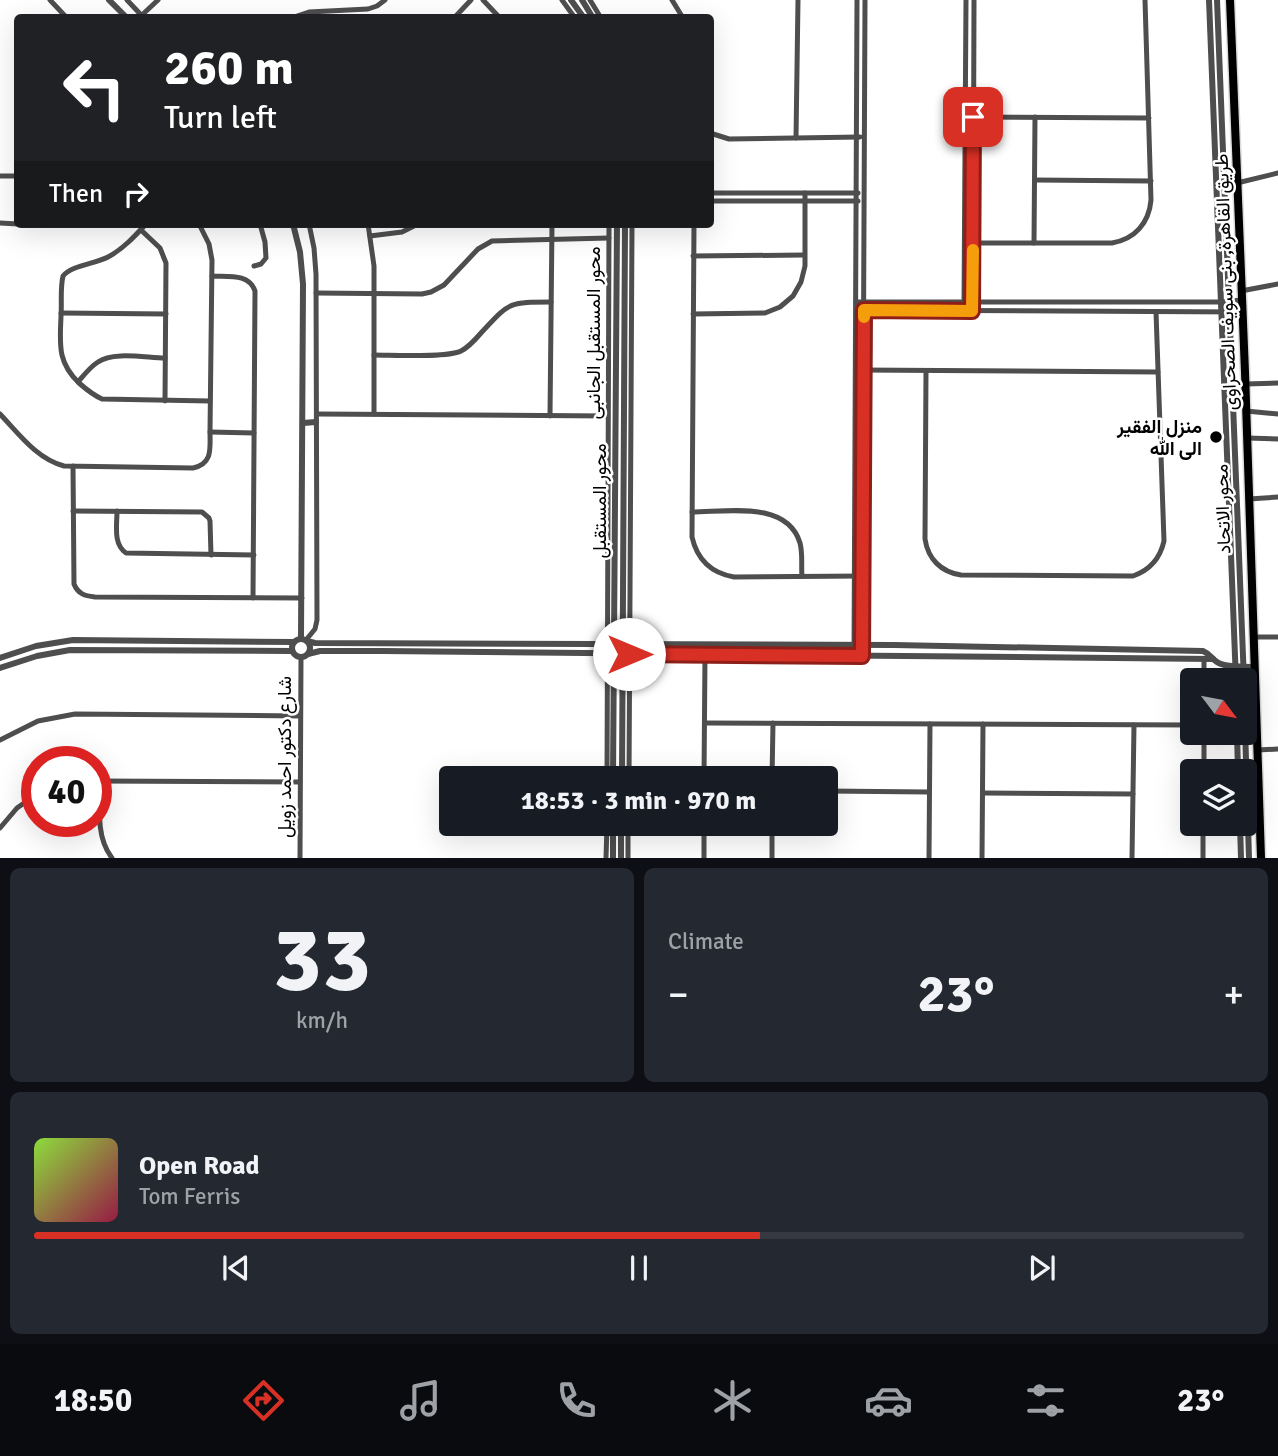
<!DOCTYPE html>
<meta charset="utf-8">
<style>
:root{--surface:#171b24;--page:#242831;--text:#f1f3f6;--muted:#9ea1a6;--line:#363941;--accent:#d93025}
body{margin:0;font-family:Signika,Vazirmatn,sans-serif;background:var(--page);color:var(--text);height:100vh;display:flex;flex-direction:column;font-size:26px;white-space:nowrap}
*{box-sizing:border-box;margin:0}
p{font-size:23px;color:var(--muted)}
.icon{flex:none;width:38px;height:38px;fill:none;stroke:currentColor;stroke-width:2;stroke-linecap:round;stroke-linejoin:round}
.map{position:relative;height:858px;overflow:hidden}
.side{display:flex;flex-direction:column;gap:10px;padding:10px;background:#0d0f14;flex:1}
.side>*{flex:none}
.guide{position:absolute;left:14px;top:14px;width:700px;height:214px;border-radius:7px;box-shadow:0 7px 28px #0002;background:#202124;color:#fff;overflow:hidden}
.needle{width:46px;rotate:122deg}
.fabs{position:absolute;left:1180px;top:668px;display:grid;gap:14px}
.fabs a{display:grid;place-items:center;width:77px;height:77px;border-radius:7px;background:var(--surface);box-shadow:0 7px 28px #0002;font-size:35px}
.speed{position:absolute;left:21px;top:746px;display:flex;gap:14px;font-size:35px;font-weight:700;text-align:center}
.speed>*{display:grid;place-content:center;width:91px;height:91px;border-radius:50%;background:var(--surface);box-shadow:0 7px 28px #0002;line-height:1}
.speed .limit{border:10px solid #d22;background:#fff;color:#111}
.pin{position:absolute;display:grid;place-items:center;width:60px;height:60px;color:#fff;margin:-30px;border-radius:14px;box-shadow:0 4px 10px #0006}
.me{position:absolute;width:77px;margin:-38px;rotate:90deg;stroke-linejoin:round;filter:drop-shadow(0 0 5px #0008)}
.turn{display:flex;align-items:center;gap:24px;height:147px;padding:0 35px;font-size:32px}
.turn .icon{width:91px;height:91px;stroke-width:2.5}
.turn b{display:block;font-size:49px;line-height:60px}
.then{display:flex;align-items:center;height:66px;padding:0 35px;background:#0003;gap:14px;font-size:26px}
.big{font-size:52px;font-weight:700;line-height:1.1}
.side .tile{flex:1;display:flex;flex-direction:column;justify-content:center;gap:10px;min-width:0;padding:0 24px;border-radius:10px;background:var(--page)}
.side .dial{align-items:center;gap:0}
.dial b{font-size:91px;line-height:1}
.song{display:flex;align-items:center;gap:21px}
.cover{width:84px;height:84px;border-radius:10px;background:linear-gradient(135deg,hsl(90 70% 55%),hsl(340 70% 35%))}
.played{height:7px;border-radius:4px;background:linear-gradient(90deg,var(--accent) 60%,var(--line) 60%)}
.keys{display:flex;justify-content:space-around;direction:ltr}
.heat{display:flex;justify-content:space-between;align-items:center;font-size:38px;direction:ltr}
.side .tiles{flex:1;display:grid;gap:10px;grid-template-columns:1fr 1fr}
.tile:last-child{grid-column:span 2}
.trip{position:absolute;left:439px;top:766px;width:399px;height:70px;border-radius:7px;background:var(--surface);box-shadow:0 7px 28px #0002;font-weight:700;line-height:70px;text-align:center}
.tabs{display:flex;height:112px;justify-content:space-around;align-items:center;background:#090b0e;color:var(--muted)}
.tabs .icon{width:49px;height:49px}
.tabs .active{color:var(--accent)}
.tabs b{font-size:32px;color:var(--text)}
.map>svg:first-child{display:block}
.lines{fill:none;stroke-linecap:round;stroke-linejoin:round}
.primary-casing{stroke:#dbdbdb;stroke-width:11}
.minor{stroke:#4e4e4e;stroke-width:5}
.tertiary{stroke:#4e4e4e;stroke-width:6}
.primary{stroke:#000;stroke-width:8}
.route-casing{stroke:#8d1f18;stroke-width:18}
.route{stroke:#d93025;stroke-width:12}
.slow{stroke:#f59e0b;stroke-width:12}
.poi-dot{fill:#000;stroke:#fff;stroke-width:2.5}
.labels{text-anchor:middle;stroke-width:5;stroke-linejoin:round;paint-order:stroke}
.street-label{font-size:19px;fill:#000;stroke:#fff}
.poi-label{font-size:19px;font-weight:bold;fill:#000;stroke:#fff;text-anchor:end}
</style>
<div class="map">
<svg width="1278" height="858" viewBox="0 0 1278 858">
<rect width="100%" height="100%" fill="#fff"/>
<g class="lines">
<g class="primary-casing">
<polyline id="primary" points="1230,0 1245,372 1261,858"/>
</g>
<g class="minor">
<polyline points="50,0 67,18"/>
<polyline points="127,0 144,18"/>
<polyline points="483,0 500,18"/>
<polyline points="562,0 575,18"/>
<polyline points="590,0 601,18"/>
<polyline points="672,0 683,18"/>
<polyline points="142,15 158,0"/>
<polyline points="291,18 309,12 368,9 377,6 385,0"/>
<polyline points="454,18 471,0"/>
<polyline points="970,117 1149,118"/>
<polyline points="710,133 729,139 860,137"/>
<polyline points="796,138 798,0"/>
<polyline points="0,176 18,176"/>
<polyline points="1035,180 1151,181"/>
<polyline points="1237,183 1278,173"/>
<polyline points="710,193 858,193"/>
<polyline points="710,201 858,201"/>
<polyline points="0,223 18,224"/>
<polyline points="47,224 64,224"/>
<path d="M146 224C135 236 123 249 108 257 95 264 72 265 63 276 60 289 62 303 61 316 60 344 57 362 79 383 87 390 93 395 102 399L210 401"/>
<polyline points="368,224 374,266 374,414"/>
<path d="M694 224 692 537C697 559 711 573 734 577L863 576"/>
<polyline points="141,230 160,248 166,263 165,401"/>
<polyline points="370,236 402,232 418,224"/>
<path d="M965 243H1112C1135 239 1149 223 1151 200L1145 0"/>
<polyline points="1034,243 1035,117"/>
<polyline points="693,256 804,255"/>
<polyline points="254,266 261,264 266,258 265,242 260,224"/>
<path d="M212 276C228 277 249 273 255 291L253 598"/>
<polyline points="1241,291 1278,284"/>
<polyline points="316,293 422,294 431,292 444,285 478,249 492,241 609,238"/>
<polyline points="856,302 1222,302 1241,300"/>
<polyline points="973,304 974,0"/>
<polyline points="964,305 966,0"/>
<polyline points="862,310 1242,312"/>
<polyline points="61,313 166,314"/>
<polyline points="693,314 765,313 780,307 793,296 801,282 805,266 805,193"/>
<path d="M374 355C393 355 447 358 461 351 469 347 475 340 481 333 510 302 508 302 551 302"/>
<polyline points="860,370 1158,372"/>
<path d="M926 371 925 539C928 559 941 572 961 575L1133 576C1150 570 1160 559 1164 541L1156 312"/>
<path d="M78 382C84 375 90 367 98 362 113 351 147 358 165 358"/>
<polyline points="1245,384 1278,383"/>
<polyline points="1246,411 1278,414"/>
<path d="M0 414C19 434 37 459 64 466L193 468C213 464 210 448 210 432L212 260 209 244 199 224"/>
<polyline points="317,414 608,416"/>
<polyline points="550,416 552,224"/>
<polyline points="210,432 254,433"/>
<polyline points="1247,438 1278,439"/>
<path d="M73 466 74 584C78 594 85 596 95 597L302 598"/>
<polyline points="1249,499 1278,497"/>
<polyline points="73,511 202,512 209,518 210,521 211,555"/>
<path d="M117 511C117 526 113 544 126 553L254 555"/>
<path d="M692 512C726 512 787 500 800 543 803 554 801 566 802 576"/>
<polyline points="1253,637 1278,637"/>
<polyline points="306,640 315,629 317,620 316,274 314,248 309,224"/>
<polyline points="854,656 857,0"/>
<polyline points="862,656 865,0"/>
<polyline points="1204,681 1204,659"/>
<polyline points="705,723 1192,725"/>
<polyline points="0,740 38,721 75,714 300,716"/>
<polyline points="1257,750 1278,749"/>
<polyline points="1204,772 1204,733"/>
<polyline points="607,779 609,224"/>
<polyline points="629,779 632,224"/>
<polyline points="704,779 705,655"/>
<polyline points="772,779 773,723"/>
<polyline points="96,781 300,782"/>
<path d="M101 781C100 806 95 836 112 858"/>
<polyline points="826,791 929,792"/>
<polyline points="983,793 1133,794"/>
<polyline points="0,828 17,808 37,794"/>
<polyline points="300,858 301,657"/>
<polyline points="606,858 607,824"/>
<polyline points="628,858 628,824"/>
<polyline points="704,858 704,824"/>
<polyline points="772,858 772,824"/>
<polyline points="929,858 930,724"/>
<polyline points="982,858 983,724"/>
<polyline points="1132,858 1134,725"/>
<polyline points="1203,858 1203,824"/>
</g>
<g class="tertiary">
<polyline points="109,0 127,18"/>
<polyline points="571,0 584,18"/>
<polyline points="582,0 593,18"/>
<polyline points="1209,0 1236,681"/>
<polyline points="1217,0 1244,681"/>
<polyline points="293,224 300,252 303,284 301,638"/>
<polyline points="303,423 316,422"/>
<circle cx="301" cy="648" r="9"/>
<path d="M307 641 315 643 894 645 1203 651C1210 654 1211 658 1217 662 1226 668 1244 666 1254 667"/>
<polyline points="308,654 320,651 383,651 1213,659"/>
<polyline points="0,658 36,646 73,640 294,642"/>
<polyline points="0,668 37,656 70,650 292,651"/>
<polyline points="1244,694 1249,858"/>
<polyline points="1237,733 1238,772"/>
<polyline points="613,779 617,224"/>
<polyline points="622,779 625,224"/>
<polyline points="1240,824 1241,858"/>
<polyline points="613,858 613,824"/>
<polyline points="621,858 621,824"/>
</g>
<use href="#primary" class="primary"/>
</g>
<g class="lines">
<g class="route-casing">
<polyline id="route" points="629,654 862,656 864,310 972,311 973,117"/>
</g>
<use href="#route" class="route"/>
<polyline class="slow" points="864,317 864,310 972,311 973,250"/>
</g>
<circle class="poi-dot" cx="1216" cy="437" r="7"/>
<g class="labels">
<g class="street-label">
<text transform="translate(1225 282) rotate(-92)" y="7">طريق القاهرة, بنى سويف الصحراوى</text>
<text transform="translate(593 333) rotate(-90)" y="7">محور المستقبل الجانبى</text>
<text transform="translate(599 501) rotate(-90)" y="7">محور المستقبل</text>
<text transform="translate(1222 509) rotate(-92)" y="7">محور الاتحاد</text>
<text transform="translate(284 757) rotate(-90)" y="7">شارع دكتور احمد زويل</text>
</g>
<g class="poi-label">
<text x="1202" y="433">منزل الفقير<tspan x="1202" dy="22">الى الله</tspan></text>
</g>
</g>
</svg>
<div class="fabs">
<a><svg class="needle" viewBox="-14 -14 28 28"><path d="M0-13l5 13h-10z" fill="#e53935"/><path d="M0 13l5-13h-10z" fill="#9ea1a6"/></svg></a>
<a><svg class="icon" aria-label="layers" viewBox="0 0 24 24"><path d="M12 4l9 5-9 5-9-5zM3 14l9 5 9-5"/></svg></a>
</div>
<div class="speed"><div class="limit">40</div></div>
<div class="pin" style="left:973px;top:117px;background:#d93025"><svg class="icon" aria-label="arrive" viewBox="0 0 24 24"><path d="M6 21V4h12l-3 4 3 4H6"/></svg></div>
<svg class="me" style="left:629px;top:654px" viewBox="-20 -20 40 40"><circle r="19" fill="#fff"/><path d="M0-13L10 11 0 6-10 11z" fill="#d93025"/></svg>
<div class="trip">18:53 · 3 min · 970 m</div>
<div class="guide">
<div class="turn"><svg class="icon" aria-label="left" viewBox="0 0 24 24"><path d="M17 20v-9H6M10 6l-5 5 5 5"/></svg><div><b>260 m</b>Turn left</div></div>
<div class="then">Then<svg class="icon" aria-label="right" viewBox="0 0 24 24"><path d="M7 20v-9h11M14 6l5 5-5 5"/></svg></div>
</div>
</div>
<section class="side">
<div class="tiles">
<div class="tile dial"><b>33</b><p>km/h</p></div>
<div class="tile"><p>Climate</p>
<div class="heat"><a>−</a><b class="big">23°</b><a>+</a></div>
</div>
<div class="tile">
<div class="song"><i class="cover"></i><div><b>Open Road</b><p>Tom Ferris</p></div></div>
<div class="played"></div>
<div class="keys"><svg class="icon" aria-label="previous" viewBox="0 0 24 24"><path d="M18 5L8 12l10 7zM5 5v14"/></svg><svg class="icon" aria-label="pause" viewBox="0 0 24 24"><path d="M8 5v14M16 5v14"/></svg><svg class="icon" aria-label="next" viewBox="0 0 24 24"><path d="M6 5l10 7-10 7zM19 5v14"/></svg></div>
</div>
</div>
</section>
<nav class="tabs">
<b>18:50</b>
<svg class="icon active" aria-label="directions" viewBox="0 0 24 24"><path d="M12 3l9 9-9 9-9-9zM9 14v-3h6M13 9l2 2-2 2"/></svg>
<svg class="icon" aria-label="music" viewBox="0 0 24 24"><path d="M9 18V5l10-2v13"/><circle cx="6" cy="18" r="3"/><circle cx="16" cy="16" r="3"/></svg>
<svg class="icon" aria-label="phone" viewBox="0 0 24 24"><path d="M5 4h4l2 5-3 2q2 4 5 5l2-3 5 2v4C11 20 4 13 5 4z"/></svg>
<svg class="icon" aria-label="climate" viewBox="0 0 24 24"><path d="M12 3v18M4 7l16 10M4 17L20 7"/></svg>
<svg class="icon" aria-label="car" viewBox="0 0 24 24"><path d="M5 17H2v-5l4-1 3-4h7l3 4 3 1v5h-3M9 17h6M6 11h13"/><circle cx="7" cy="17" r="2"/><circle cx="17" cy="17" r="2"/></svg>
<svg class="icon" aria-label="filters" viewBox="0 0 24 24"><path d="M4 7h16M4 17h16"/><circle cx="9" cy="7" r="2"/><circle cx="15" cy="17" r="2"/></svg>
<b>23°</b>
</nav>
